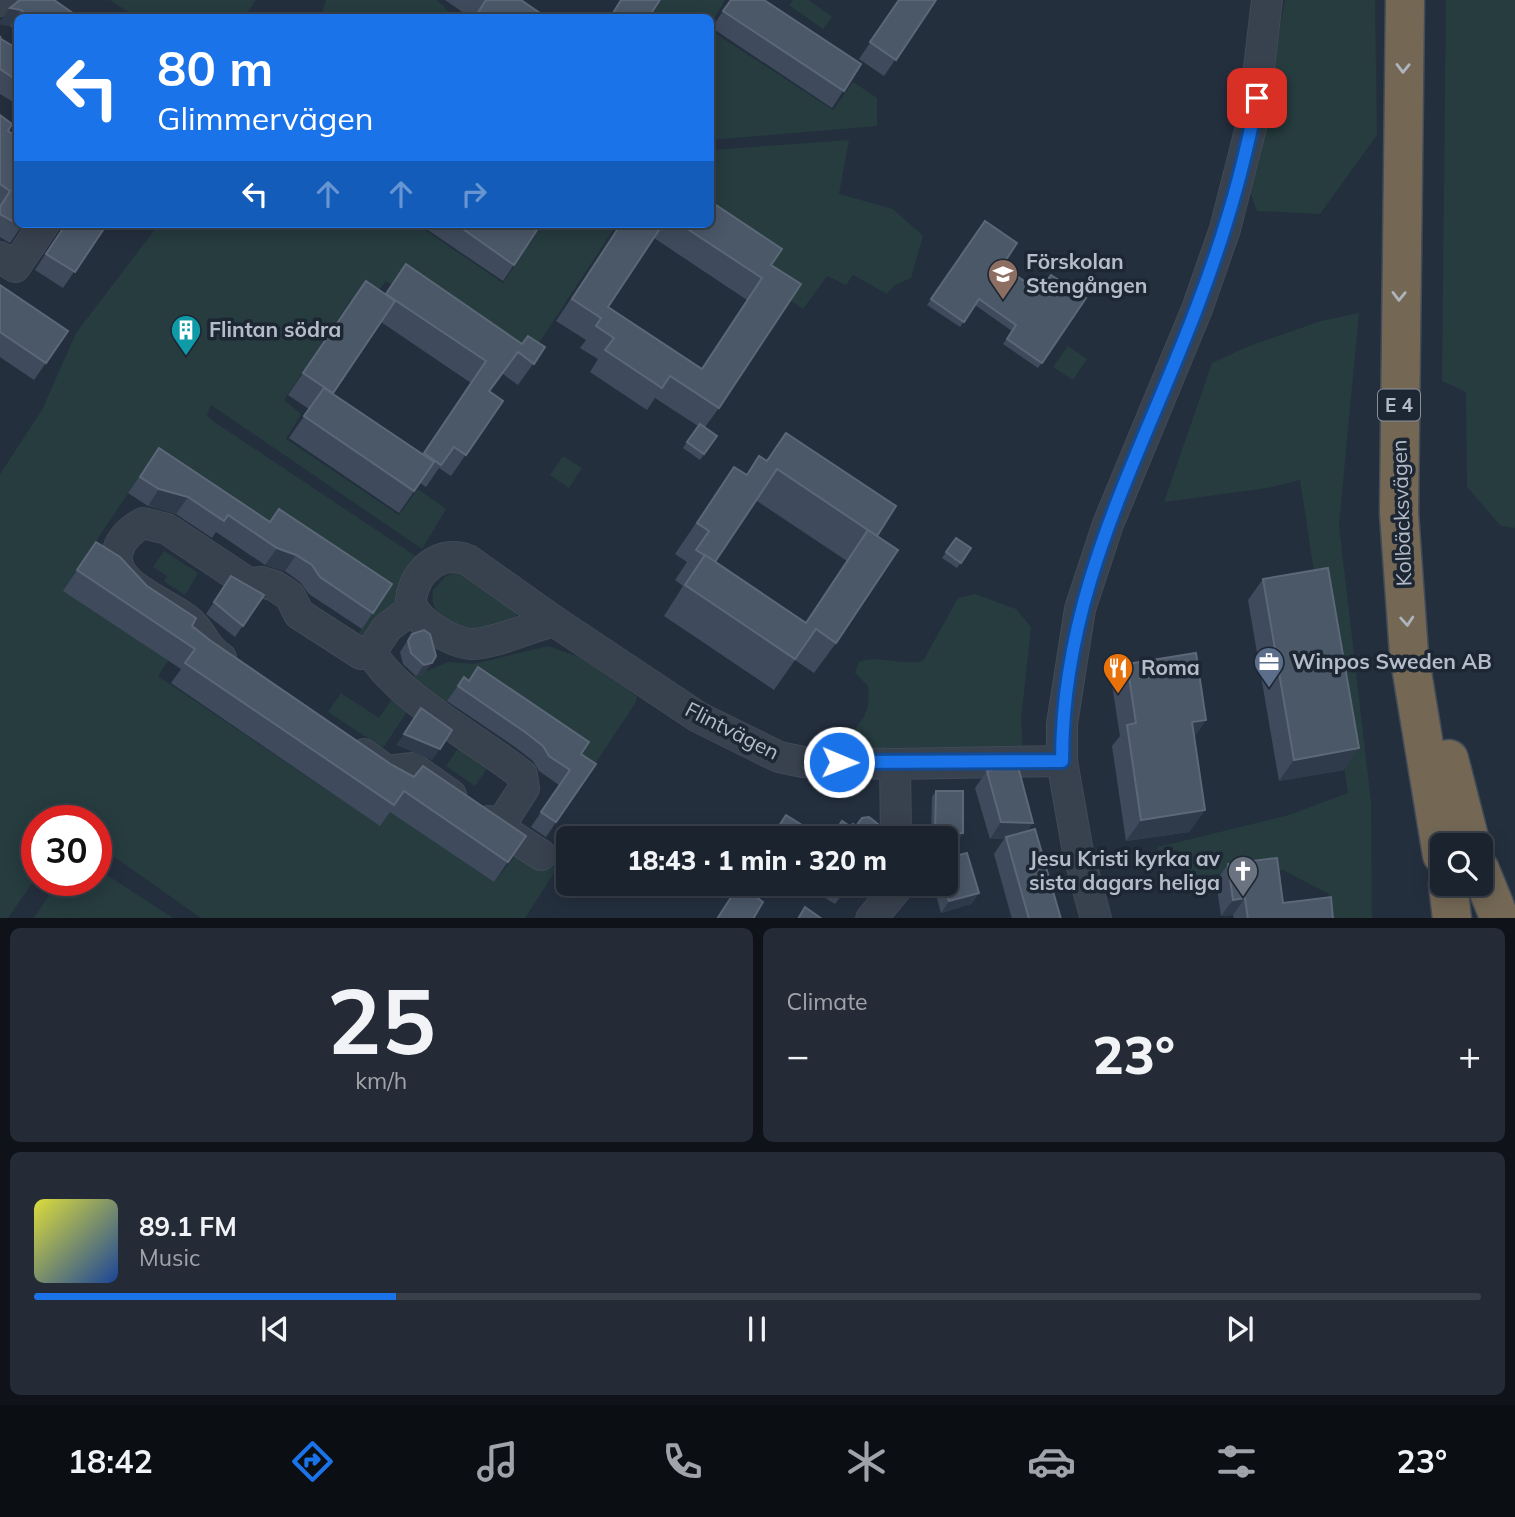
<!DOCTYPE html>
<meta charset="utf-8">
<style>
:root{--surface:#1b232e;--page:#242b36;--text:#f1f3f6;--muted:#a0a4aa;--line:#39404a;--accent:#1a73e8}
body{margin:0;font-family:Mulish,sans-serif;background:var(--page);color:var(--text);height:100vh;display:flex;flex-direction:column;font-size:26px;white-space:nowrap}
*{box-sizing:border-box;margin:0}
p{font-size:23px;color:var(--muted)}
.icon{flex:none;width:38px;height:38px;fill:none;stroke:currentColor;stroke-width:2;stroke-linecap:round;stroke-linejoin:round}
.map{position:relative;height:918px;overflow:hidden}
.sheet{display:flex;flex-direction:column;gap:10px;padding:10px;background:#0f1319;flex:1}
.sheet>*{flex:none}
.hud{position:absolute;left:14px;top:14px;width:700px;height:214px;border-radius:10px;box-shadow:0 4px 18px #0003,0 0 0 2px var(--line);background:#1a73e8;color:#fff;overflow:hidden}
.fabs{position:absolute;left:1430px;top:833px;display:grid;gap:14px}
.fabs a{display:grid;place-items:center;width:63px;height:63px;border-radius:10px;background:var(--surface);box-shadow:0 4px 18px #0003,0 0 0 2px var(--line);font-size:35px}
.speed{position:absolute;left:21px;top:805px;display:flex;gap:14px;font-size:35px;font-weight:700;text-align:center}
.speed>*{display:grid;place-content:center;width:91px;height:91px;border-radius:50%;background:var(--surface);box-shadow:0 4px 18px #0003,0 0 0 2px var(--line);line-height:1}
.speed .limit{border:10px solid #d22;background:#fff;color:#111}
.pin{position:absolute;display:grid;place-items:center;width:60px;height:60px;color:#fff;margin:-30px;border-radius:14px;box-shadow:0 4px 10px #0006}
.me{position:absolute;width:77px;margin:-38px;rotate:91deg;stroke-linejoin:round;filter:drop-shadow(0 0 5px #0008)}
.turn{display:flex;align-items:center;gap:24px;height:147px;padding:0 28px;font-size:32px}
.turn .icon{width:91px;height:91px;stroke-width:2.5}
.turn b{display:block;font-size:49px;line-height:60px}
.lanes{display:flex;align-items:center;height:66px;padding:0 28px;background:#0003;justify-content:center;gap:35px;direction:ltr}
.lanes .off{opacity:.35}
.big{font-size:52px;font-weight:800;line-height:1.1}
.sheet .widget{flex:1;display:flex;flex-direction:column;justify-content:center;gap:10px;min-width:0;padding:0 24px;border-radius:10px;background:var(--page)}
.sheet .dial{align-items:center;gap:0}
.dial b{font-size:91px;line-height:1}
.song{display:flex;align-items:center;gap:21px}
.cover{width:84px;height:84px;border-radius:10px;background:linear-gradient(135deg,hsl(60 70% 55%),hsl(220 70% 35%))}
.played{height:7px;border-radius:4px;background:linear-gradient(90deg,var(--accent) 25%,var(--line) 25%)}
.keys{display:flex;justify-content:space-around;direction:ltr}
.heat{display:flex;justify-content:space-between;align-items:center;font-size:38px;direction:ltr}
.sheet .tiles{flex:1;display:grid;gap:10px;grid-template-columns:1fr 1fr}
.widget:last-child{grid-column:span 2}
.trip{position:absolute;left:556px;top:826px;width:402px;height:70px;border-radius:10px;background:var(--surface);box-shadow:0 4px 18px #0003,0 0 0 2px var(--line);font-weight:800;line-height:70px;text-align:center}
.tabs{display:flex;height:112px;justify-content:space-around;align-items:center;background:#0b0e12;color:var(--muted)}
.tabs .icon{width:49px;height:49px}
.tabs .selected{color:var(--accent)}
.tabs b{font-size:32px;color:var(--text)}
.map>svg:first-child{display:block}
.green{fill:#263c3f}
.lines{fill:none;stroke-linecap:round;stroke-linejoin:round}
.minor-casing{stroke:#414a57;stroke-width:32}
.highway-casing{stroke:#434c59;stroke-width:41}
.minor{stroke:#38414e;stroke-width:30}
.highway{stroke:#746855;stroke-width:38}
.wall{fill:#3f4b5c;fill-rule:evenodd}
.shaded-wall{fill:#2f3b4b}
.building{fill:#4b5868;stroke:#5c6777;stroke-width:2}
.oneway{stroke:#aeb4bd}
.route-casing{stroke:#114b97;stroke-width:18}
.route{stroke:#1a73e8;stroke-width:12}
.labels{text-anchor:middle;stroke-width:7;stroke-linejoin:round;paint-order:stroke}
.shield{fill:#1d2633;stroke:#878f9c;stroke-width:2}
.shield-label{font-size:19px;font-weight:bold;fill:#b4bcc9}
.poi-label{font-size:21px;font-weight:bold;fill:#b4bcc9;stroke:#1d2633;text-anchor:start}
.street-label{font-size:21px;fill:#b4bcc9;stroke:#1d2633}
</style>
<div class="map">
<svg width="1515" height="919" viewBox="0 0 1515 919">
<rect width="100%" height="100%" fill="#242f3e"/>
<g class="green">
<polygon points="110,0 256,0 244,17 136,17"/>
<polygon points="326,0 437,0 454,17 321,17"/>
<polygon points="662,0 725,0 711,24 710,18 650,17"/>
<polygon points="793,0 809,0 832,17 823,29 789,5"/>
<polygon points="1285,0 1375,0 1377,135 1320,214 1257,211 1250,191"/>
<polygon points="1446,0 1515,0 1515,528 1501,526 1467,487 1466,392 1442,381"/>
<polygon points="710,30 833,110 853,82 877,98 877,126 711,140"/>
<polygon points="849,140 839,194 893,209 923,236 911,278 895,285 887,294 853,275 846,285 827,276 803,309 786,297 710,224 711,150"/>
<polygon points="159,224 416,224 503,283 543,224 617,224 533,352 503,359 386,281 365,310 350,301 284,400 301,414 286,439 399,515 418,489 446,509 422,549 211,405 207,415 213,421 420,559 371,642 356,638 380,601 147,465 82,562 168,661 158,676 379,825 390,811 494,882 520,850 551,861 569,850 525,918 201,918 96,844 96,821 37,821 37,876 8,918 0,919 0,474 42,410 76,333"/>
<polygon points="1359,313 1339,525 1371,802 1372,918 1332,918 1329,894 1283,870 1188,876 1178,850 1157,850 1158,847 1289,815 1348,793 1300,480 1268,488 1164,502 1212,363 1249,346 1321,321"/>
<polygon points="1068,346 1087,359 1073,380 1053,367"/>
<polygon points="563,456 582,468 569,488 550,475"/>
<polygon points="164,551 198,573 185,595 164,581 167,576 153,567"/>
<path d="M455 572 466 573 518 609 515 618 469 633C449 622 429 616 433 590L446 576Z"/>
<path d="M975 594 1016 609 1031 627 1021 720 1024 760 839 748C856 724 872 720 868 686L855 673 859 662C878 654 901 666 923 661L958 598Z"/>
<polygon points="548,646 579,657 637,696 636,702 585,779 453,693 444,706 412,677 448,662 474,664"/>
<polygon points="341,693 379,718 392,699 408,710 383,748 328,712"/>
<polygon points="459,747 488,767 475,786 446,766"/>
<polygon points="96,868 173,918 34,918 59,880 96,880"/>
</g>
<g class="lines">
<g class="minor-casing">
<g id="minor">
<polyline points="0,1 1,0"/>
<polyline points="0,257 15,267 44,224"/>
<path d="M554 621 468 560C441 549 415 570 411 599 409 619 454 644 471 644 494 644 530 627 554 621L698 717 779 757 803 762 895 764 1062 761"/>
<path d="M371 652C400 700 478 739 522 775L524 788 499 827"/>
<path d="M221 658C205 647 205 638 193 625 174 604 106 586 118 550 122 537 132 529 143 523L167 529 248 583 262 582 275 586 290 596 299 614 361 654 371 652 387 628 412 609"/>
<polyline points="364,754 387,771 413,768 451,795"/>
<polyline points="895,764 896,838"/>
<polyline points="489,821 541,855"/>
<polyline points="871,919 896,889"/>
<polyline points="1096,919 1078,852 1062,761 1062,724 1080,609 1108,524 1197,309 1225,229 1253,119 1267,0"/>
</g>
</g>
<g class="highway-casing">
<g id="highway">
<polyline points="1405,0 1399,513 1409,654 1442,855"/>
<polyline points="1449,759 1471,845"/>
<polyline points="1480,870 1500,919"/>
<polyline points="1448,884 1452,919"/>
</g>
</g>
<use href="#minor" class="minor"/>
<use href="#highway" class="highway"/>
</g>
<g class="wall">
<polygon points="17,0 54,0 80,18 18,18 18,33 10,26 0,24 0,21 17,2"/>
<polygon points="445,0 521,0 547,18 471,18"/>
<polygon points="730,0 764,0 861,64 832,108 712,28"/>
<polygon points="899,0 936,0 884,76 859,59"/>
<polygon points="0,36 1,39 18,49 18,105 0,94"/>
<polygon points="0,115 8,131 23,224 10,243 0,237"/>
<polygon points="985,221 1002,266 1039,291 1086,298 1038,368 1003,344 1012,331 975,305 960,327 927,305"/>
<polygon points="65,224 107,224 63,288 35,270"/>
<polygon points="419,224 541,224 503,281"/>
<path d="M621 224H710L771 265 719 408 705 427 717 436 700 460 683 448 698 426 655 398 647 410 590 372 598 359 580 348 586 340 556 321ZM654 238 747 300 701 369 608 307Z"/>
<path d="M366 281 385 294 522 344 545 347 518 385 503 374 490 392 503 401 451 476 439 468 426 487 420 483 399 513 289 438 309 409 288 395ZM381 322 471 383 423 455 333 394Z"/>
<polygon points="0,285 68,331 34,380 0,357"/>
<path d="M786 433 877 536 836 643 814 673 795 660 774 690 664 616 683 586 675 580 687 562 675 554 734 467 746 475 766 461ZM757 501 847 561 806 622 715 562Z"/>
<polygon points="159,448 270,522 279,509 392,584 362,629 309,594 300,582 285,571 265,565 216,532 212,538 176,514 148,506 128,493"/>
<polygon points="956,538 971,548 957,568 942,558"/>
<polygon points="96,542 192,626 211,641 392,765 526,836 494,882 390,812 380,826 171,683 181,669 63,591"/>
<polygon points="231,576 264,595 235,637 206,614"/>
<polygon points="1263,579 1344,770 1279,781 1248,600"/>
<polygon points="424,630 424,674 416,676 403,664 400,652 412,634"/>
<polygon points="1127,664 1206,720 1194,737 1205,810 1189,832 1126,841 1112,746 1120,736 1112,685"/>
<polygon points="464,677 596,764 546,837 531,827 559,785 539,771 533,761 515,747 447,701"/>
<polygon points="987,771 1027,831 1061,919 1012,919 994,854 1004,839 990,839 975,788"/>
<polygon points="936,791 963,833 959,839 931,838 932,797"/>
<polygon points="1228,864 1283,903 1333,919 1234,919 1233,915 1221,916 1216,881"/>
<polygon points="812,884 850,884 835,904 809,888"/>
<polygon points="933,884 947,884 979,893 971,904 941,913"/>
</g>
<g class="shaded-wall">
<polygon points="10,8 21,10 10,26 0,24 0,21"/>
<polygon points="159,489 188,497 176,514 148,506"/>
<polygon points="277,548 296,555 285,571 265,565"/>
<polygon points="432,663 424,674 416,676 424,665"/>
<polygon points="1206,720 1191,742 1192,722"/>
<polygon points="404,734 440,749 432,760 396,745"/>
<polygon points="1359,748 1344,770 1279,781 1294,760"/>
<polygon points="1205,810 1189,832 1126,841 1141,820"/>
<polygon points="1001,822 1033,823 1022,839 1006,837 1004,839 990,839"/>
<polygon points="935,833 963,833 959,839 931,838"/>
<polygon points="979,893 971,904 941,913 949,901"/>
<polygon points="1245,898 1233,915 1221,916 1233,900"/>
</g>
<g class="building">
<polygon points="20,0 54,0 80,18 31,18 21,10 10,8"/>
<polygon points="486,0 521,0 547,18 483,18 477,14"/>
<polygon points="621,0 660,0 648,18 610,18"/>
<polygon points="731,0 764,0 861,64 844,91 723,11"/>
<polygon points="899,0 936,0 896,60 870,42"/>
<polygon points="0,36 1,39 18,49 18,81 0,69"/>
<polygon points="0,115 12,124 8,131 18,137 18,224 0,214 0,207 10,191 0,184"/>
<polygon points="710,201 782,249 771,265 801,284 719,408 670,376 662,388 605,350 614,338 596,326 601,318 572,299 621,224 663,224 608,307 702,369 762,278 680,224 710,224"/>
<polygon points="985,221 1017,243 1002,266 1039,291 1051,275 1086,298 1042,363 1007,339 1016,325 979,299 964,322 931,299"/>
<polygon points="66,224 107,224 75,272 46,254"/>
<polygon points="456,224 541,224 514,265"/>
<polygon points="406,264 522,344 528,336 545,347 534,364 518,352 489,391 503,401 466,455 454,447 441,465 424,453 486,361 386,294"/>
<polygon points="366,281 395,301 333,393 303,373"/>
<polygon points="0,285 68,331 46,363 0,332"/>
<polygon points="324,388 434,462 414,491 304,416"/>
<polygon points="700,424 717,436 704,454 687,442"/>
<polygon points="786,433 896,506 877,536 777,469 715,562 696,550 709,531 697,523 734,467 747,475 759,456 767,461"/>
<polygon points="159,448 270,522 279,509 392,584 373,613 320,577 312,565 296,555 277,548 228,515 224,521 188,497 159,489 140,477"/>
<polygon points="868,530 898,550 836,643 816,629 795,659 685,585 705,555 806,623"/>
<polygon points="956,538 971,548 961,563 946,552"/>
<polygon points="96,542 120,557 147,586 196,618 192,626 211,641 392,765 414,777 423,766 526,836 508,862 404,791 394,805 185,663 195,649 77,570"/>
<polygon points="1328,568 1359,748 1294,760 1263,579"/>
<polygon points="231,576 264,595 243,626 214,602"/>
<polygon points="424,630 430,634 436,656 432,663 424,665 411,653 408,641 412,634"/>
<polygon points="1196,653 1206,720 1192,722 1205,810 1141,820 1127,725 1136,723 1127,664"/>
<polygon points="478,667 589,742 581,754 596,764 556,822 541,812 570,770 549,756 543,746 525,732 458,686 464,677 469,681"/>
<polygon points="421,708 452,730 440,749 404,734"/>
<polygon points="1017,763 1033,823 1001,822 987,771"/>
<polygon points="936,791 963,791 963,833 935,833"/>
<polygon points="786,815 810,830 805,838 771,838"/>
<polygon points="869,817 878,824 881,837 880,838 831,838 842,821 851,827 853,824 856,826 862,818"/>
<polygon points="1035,829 1061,919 1029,919 1006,837"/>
<polygon points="967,853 979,893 949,901 944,884 947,884 947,858"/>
<polygon points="1277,858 1283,903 1331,897 1333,919 1248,919 1245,898 1233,900 1228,864"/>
<polygon points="841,884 850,884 847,888"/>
<polygon points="739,885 763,902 753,919 717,919"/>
<polygon points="805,907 822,919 798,919"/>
</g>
<defs><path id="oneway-chevron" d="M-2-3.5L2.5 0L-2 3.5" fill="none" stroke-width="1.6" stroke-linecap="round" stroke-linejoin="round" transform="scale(1.75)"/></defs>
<g class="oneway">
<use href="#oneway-chevron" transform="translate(1403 68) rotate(91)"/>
<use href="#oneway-chevron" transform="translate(1399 296) rotate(91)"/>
<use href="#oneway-chevron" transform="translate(1407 621) rotate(86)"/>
</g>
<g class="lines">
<g class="route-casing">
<path id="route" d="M839 762 1062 761C1062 591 1139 460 1197 307 1223 239 1244 169 1257 98"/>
</g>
<use href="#route" class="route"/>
</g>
<defs>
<g id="school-pin" transform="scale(1.575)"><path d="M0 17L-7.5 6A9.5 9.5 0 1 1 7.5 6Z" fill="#8d6e63" stroke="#1d2633"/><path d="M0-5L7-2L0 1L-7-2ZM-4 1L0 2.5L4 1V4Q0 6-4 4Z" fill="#fff"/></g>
<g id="building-pin" transform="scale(1.575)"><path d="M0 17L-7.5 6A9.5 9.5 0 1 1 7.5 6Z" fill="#0f9aa8" stroke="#1d2633"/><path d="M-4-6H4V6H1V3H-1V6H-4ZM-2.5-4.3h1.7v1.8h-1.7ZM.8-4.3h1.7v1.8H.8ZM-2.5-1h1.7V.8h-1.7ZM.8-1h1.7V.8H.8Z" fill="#fff"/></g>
<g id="office-pin" transform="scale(1.575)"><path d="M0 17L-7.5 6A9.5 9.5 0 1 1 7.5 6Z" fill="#5c6f8a" stroke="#1d2633"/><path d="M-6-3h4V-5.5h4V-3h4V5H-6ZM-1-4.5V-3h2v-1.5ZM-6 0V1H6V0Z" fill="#fff"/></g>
<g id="restaurant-pin" transform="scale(1.575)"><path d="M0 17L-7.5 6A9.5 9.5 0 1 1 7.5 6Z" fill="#e8710a" stroke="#1d2633"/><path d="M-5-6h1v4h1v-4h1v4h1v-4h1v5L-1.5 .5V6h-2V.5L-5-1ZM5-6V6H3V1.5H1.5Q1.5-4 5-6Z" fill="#fff"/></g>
<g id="church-pin" transform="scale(1.575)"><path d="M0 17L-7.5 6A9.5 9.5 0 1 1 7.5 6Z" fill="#6b7280" stroke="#1d2633"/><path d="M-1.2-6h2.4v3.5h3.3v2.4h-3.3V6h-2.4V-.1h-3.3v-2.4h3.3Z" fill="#fff"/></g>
</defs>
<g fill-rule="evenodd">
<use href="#school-pin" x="1003" y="274"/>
<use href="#building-pin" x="186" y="330"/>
<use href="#office-pin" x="1269" y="662"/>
<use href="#restaurant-pin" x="1118" y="668"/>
<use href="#church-pin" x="1243" y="871"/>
</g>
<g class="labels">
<rect class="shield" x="1378" y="389.5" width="42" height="31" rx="5"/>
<g class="shield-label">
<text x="1399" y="412">E 4</text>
</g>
<g class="poi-label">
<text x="1026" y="269">Förskolan<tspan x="1026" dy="24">Stengången</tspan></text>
<text x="209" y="337">Flintan södra</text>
<text x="1292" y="669">Winpos Sweden AB</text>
<text x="1141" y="675">Roma</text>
<text x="1220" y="866" text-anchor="end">Jesu Kristi kyrka av<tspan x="1220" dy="24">sista dagars heliga</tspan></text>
</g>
<g class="street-label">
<text transform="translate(1402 513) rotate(-92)" y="7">Kolbäcksvägen</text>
<text transform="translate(732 731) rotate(27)" y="7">Flintvägen</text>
</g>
</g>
</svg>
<div class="fabs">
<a><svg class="icon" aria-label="search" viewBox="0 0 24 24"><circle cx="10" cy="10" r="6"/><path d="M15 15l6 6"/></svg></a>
</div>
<div class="speed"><div class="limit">30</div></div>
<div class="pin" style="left:1257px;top:98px;background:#d93025"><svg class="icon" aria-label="arrive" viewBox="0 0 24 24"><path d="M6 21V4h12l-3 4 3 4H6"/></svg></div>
<svg class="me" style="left:839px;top:762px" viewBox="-20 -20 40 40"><circle r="17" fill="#1a73e8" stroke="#fff" stroke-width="3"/><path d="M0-11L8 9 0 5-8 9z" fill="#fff"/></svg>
<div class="trip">18:43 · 1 min · 320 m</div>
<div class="hud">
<div class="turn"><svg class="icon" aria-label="left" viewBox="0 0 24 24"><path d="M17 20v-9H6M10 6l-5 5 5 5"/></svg><div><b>80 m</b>Glimmervägen</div></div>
<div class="lanes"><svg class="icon" aria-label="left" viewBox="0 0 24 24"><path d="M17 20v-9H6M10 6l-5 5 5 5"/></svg><svg class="icon off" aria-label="ahead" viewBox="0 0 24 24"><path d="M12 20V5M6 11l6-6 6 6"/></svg><svg class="icon off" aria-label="ahead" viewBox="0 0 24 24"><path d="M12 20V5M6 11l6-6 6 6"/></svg><svg class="icon off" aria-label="right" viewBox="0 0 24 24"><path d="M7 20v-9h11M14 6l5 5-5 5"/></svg></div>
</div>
</div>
<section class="sheet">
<div class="tiles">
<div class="widget dial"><b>25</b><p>km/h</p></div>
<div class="widget"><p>Climate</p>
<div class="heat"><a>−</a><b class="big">23°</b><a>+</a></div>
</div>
<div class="widget">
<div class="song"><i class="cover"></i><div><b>89.1 FM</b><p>Music</p></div></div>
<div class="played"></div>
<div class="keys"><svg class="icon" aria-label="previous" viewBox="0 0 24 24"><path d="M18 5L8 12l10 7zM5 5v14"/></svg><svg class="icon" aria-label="pause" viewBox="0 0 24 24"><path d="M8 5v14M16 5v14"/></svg><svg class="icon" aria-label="next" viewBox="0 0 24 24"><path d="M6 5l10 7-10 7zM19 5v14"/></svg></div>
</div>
</div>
</section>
<nav class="tabs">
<b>18:42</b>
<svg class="icon selected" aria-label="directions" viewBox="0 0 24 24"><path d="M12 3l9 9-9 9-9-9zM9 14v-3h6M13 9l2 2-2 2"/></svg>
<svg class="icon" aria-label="music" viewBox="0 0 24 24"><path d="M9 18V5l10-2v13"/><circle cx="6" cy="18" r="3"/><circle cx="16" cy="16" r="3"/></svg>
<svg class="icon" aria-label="phone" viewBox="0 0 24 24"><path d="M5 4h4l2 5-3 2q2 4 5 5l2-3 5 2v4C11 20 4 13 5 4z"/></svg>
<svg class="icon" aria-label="climate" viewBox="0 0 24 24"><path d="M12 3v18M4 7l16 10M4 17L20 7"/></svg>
<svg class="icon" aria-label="car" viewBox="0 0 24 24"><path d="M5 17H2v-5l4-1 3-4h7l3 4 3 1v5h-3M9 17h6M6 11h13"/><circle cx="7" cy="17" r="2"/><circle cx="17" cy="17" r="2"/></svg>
<svg class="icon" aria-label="filters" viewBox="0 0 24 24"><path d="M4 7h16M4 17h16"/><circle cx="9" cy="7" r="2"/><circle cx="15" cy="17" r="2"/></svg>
<b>23°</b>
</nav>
